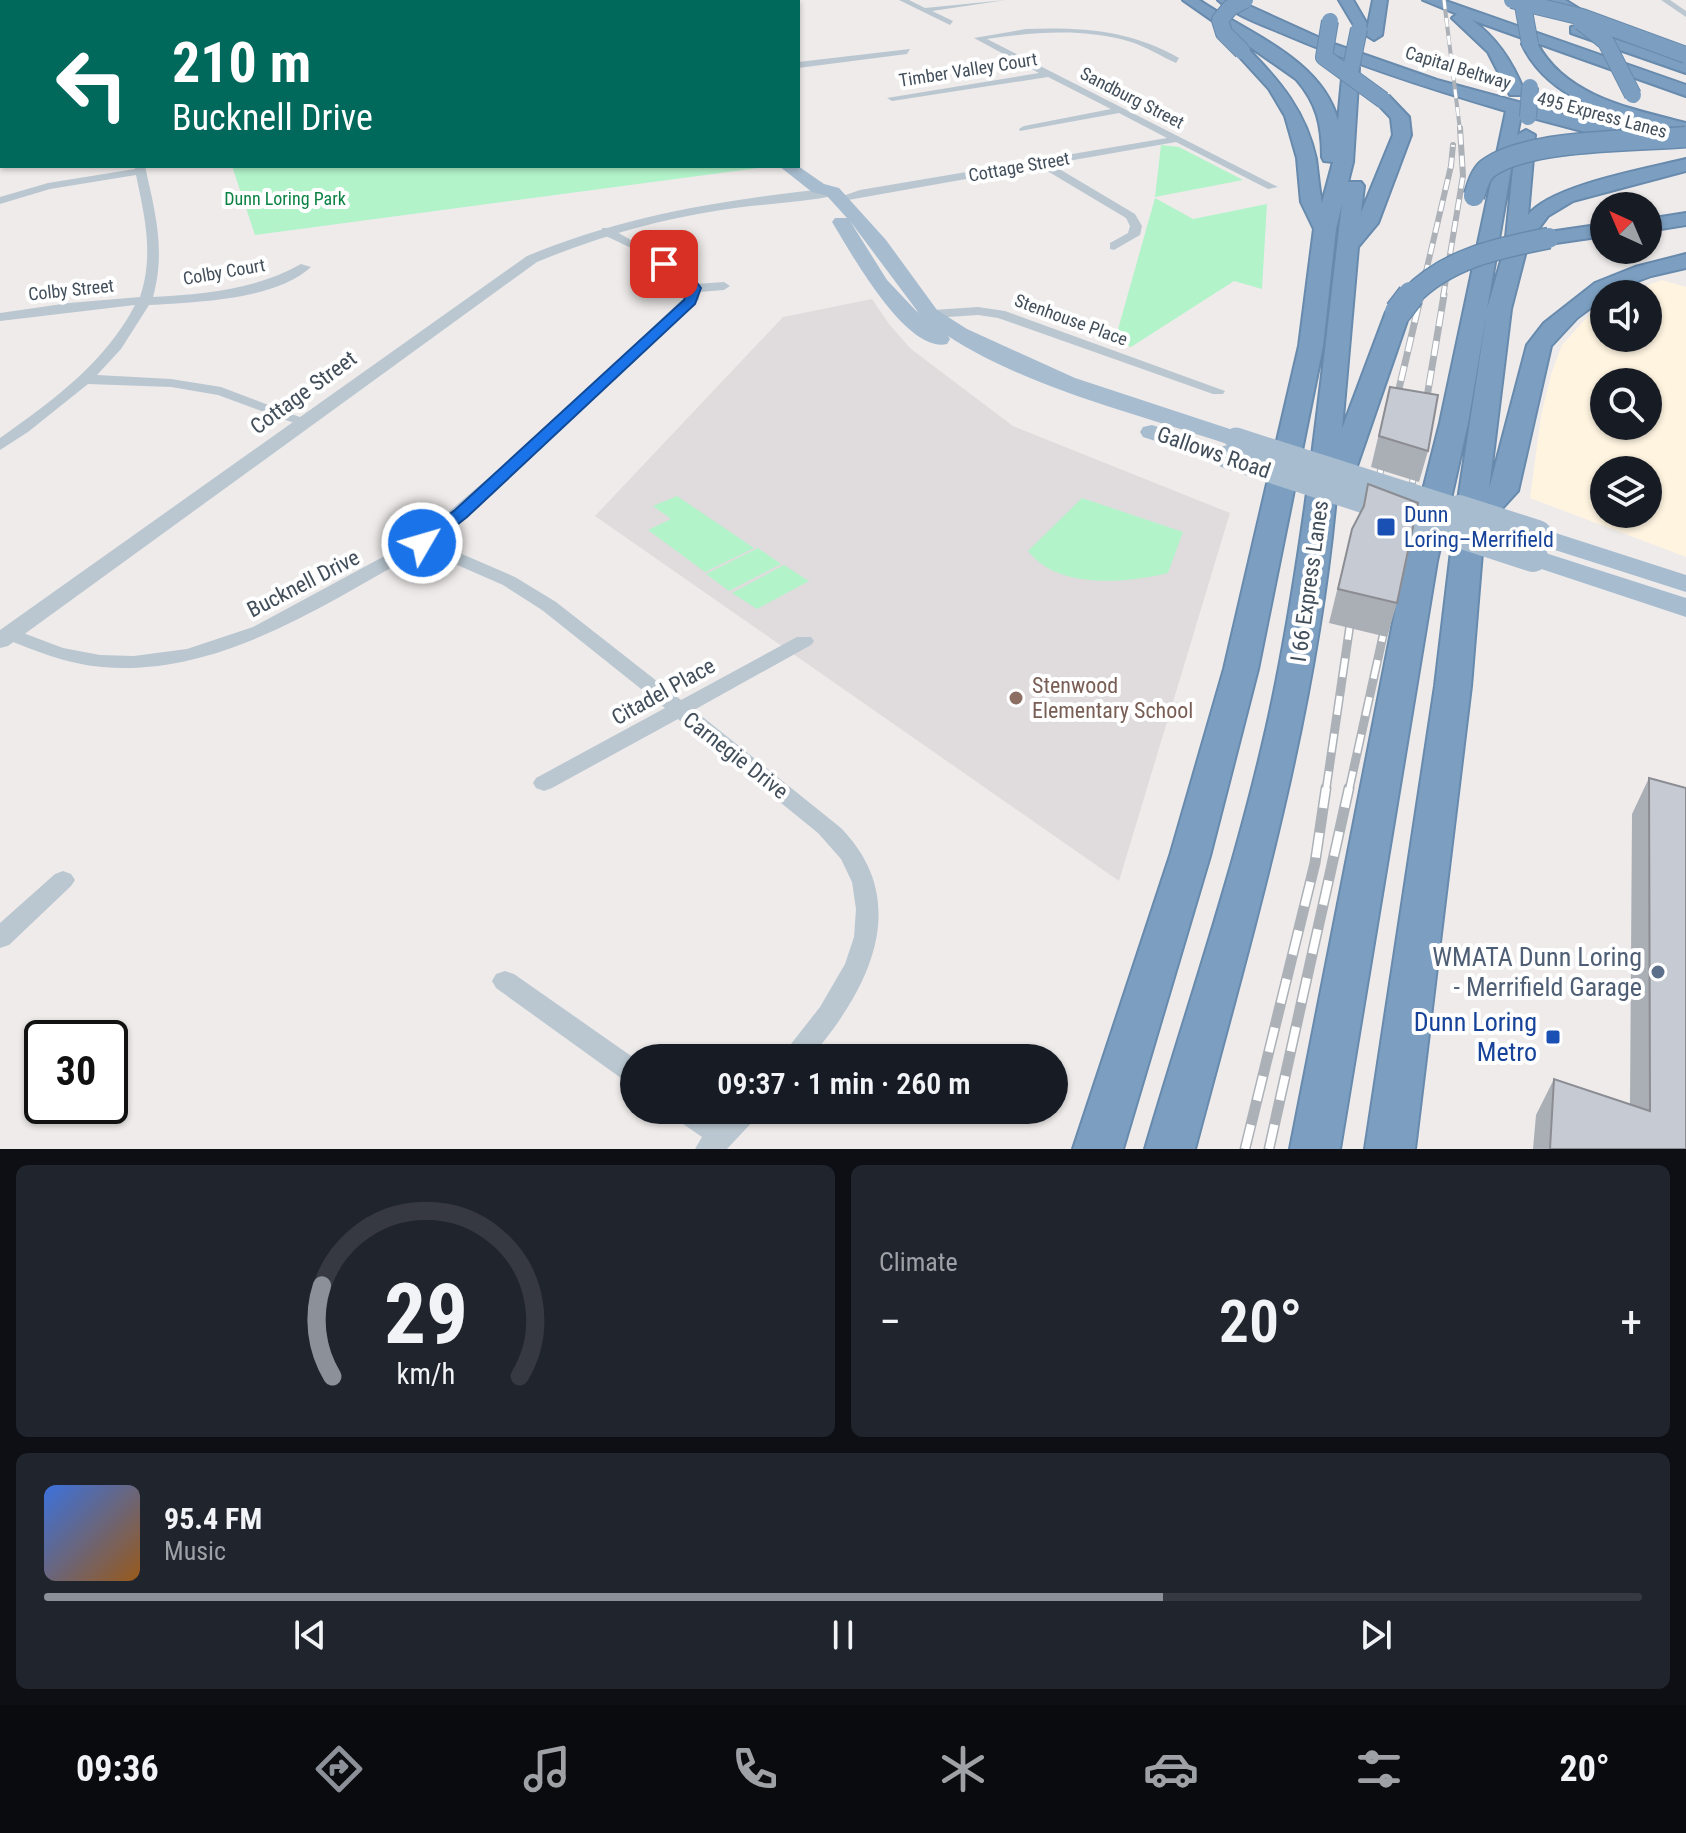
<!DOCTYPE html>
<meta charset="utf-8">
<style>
:root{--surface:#171b24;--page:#20242c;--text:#f1f3f6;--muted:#9ea1a6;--line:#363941;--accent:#8c9099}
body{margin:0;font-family:"Roboto Condensed",sans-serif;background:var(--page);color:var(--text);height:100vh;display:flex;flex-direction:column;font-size:30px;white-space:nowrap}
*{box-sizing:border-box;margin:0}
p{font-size:26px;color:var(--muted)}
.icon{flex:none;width:44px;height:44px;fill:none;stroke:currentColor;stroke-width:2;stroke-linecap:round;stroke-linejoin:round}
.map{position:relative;height:1149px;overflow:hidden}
.details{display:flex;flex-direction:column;gap:16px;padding:16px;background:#0d0f14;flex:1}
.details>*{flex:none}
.top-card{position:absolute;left:0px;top:0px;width:800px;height:168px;box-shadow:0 2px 6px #0004;background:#00695c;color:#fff;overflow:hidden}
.needle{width:52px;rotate:316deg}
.buttons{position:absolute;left:1590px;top:192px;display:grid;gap:16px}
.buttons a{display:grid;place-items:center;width:72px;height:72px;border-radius:50%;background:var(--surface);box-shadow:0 2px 6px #0004;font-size:40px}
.speed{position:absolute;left:24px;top:1020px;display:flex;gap:16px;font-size:40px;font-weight:700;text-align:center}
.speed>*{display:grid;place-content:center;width:104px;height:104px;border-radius:50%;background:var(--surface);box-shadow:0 2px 6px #0004;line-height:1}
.speed .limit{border:4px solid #111;border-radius:12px;background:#fff;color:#111}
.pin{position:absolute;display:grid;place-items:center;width:68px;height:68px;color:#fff;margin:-34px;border-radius:16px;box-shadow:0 4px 12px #0006}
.me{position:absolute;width:88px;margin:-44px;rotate:52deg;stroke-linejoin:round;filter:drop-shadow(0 0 6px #0008)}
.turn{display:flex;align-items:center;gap:28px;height:168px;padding:0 40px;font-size:36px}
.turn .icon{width:104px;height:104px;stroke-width:2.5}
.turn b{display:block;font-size:56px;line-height:68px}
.big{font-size:60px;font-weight:600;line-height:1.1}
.details .tile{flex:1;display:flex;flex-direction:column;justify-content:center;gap:12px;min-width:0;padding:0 28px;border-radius:12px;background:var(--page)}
.details .dial{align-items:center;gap:0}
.dial svg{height:208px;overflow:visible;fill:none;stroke:var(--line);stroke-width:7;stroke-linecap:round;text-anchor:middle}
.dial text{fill:var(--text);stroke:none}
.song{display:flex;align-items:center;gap:24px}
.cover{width:96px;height:96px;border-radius:12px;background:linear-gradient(135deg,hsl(220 70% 55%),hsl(30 70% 35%))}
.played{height:8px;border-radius:4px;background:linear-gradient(90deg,var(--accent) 70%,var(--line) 70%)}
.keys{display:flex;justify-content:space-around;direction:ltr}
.heat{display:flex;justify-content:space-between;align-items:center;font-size:44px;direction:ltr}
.details .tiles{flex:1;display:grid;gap:16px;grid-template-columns:1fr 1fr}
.tile:last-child{grid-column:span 2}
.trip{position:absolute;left:620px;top:1044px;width:448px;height:80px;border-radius:40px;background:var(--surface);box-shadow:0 2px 6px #0004;font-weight:600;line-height:80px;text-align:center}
.menu{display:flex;height:128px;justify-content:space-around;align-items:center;background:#090b0e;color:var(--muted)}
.menu .icon{width:56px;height:56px}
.menu .active{color:var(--accent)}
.menu b{font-size:36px;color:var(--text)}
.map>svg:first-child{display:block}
.commercial{fill:#fef4e0;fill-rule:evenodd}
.education{fill:#e0dcdd}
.green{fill:#b2f3ca}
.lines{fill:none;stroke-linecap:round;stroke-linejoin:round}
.motorway-casing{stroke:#678aad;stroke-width:4}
.minor{fill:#bac7d0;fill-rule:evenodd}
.tertiary{fill:#bac7d0;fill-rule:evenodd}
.primary{fill:#a7bccf;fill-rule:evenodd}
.motorway{fill:#7c9fc1;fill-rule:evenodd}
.rail-far4-casing{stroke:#acb1b7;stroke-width:4}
.rail-far3-casing{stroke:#acb1b7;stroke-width:6}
.rail-far2-casing{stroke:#acb1b7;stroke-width:7}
.rail-far1-casing{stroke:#acb1b7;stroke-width:9}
.rail-casing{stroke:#acb1b7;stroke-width:11}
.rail-far4{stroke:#fff;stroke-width:3;stroke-dasharray:9;stroke-linecap:butt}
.rail-far3{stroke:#fff;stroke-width:4;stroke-dasharray:11;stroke-linecap:butt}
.rail-far2{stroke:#fff;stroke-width:5;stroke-dasharray:15;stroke-linecap:butt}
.rail-far1{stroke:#fff;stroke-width:6;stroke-dasharray:19;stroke-linecap:butt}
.rail{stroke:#fff;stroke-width:8;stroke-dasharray:25;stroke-linecap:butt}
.motorway-bridge-far2-casing{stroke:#678aad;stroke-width:18;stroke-linecap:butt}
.motorway-bridge-far1-casing{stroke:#678aad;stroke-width:23;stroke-linecap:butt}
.motorway-bridge-casing{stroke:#678aad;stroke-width:29;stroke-linecap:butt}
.primary-bridge-far1{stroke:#a7bccf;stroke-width:23}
.primary-bridge{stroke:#a7bccf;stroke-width:30}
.motorway-bridge-far2{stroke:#7c9fc1;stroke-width:16}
.motorway-bridge-far1{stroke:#7c9fc1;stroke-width:20}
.motorway-bridge{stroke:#7c9fc1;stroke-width:26}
.wall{fill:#aaaeb5}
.building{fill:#c6cad2;stroke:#8b8d93;stroke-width:2}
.route{fill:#1a73e8;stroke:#114b97;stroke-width:2}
.transit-dot{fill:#1a4fb4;stroke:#fff;stroke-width:3}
.education-dot{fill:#8d6e63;stroke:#fff;stroke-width:3}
.service-dot{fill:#5c6f8a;stroke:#fff;stroke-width:3}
.labels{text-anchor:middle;stroke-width:8;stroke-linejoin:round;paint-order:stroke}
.far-street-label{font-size:18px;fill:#424f5b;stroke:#fff}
.far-park-label{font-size:18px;fill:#0c8344;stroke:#fff}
.street-label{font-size:22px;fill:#424f5b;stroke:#fff}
.transit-label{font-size:22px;fill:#164399;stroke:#fff;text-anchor:start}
.education-label{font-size:22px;fill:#785e54;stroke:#fff;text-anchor:start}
.near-service-label{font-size:26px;fill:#4e5e75;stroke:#fff;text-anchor:end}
.near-transit-label{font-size:26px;fill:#164399;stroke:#fff;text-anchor:end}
</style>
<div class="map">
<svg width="1686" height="1149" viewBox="0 0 1686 1149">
<rect width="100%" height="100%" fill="#efebeb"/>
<path class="commercial" d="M1662 280 1686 287V557L1530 498 1541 416 1551 374 1562 345 1587 317 1604 306V338H1648V294H1623ZM1604 382H1648V426H1604ZM1604 470H1648V514H1604Z"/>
<polygon class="education" points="872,299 889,324 911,349 1013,426 1230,513 1119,881 595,516 783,317"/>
<g class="green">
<polygon points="1161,145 1179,147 1243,180 1155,197"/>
<polygon points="232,166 773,166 255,235"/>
<polygon points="1155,198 1193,219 1267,204 1262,289 1234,281 1131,347 1115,340"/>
<polygon points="677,496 754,548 705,572 648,530 671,519 653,506"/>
<path d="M1082 498 1183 532 1168 573C1126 583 1058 590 1028 551Z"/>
<polygon points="758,548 781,564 729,591 706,574"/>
<polygon points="784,565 809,581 757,609 732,593"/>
</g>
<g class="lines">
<g class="motorway-casing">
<g id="motorway">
<path d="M1183 0H1199C1247 33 1322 59 1338 121L1343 68 1345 65H1357L1359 68 1353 162 1348 182H1361L1364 186 1361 213 1393 135 1391 118 1374 100 1377 96H1389L1409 117 1411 135 1378 223 1358 247 1342 429 1386 312 1390 307H1406L1410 312 1349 489 1344 495 1336 497C1316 720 1252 934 1195 1149H1145C1190 996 1245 840 1276 683 1307 525 1323 363 1342 204L1336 229 1323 346 1258 669 1210 856 1123 1149H1073L1170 856 1224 669 1299 346 1314 229 1301 202 1297 158 1285 116 1269 89 1237 54V48H1247C1280 81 1306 112 1316 159 1318 174 1319 189 1322 203L1333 162 1324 161 1322 157C1322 125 1317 103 1296 79Z"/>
<path d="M1218 0H1236L1331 43 1437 80 1652 138 1655 142 1646 148 1521 115 1517 135 1526 130 1535 135 1528 215C1552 185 1646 169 1686 159V171L1573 201 1548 216 1528 243 1511 309 1489 489 1527 345 1544 323 1595 283 1635 267 1686 254V268L1651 276 1604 294V298L1577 318 1551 346 1518 491 1484 528 1471 686 1415 1149H1365L1435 686 1454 526 1487 311 1468 423 1437 561 1340 1149H1290L1405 561 1440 423 1506 111C1430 89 1356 65 1284 34 1263 25 1234 15 1218 0ZM1516 140 1505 247 1487 309Z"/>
<polygon points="1339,0 1353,0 1367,24 1365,27 1355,27"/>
<polygon points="1373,0 1387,0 1382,35 1374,40 1366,35"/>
<path d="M1423 0H1443L1686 85V96L1537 43C1565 97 1632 109 1686 123V133C1626 118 1551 106 1522 44L1528 40 1472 20C1497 38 1513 63 1524 91L1522 95H1510L1488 52 1452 18 1457 14Z"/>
<polygon points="1548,0 1565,0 1605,25 1598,29 1593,28"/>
<polygon points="1576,26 1686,63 1686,73 1571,33 1571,27"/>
<polygon points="1686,213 1686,225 1648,231 1648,219"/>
<polygon points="1604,224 1604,236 1549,244 1538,238 1549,232"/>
</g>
</g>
<g class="minor">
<polygon points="383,0 391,0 392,2 384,2"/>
<polygon points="899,0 909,0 925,8 1006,0 932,11 953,21 950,25"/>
<polygon points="1661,0 1670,0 1686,11 1686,17"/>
<path d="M1026 29C1081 27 1131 30 1179 58L1176 63C1160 56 1147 47 1131 42 1085 28 1033 32 987 39L1278 187 1268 189 1176 142 1051 164 1135 214 1142 226 1140 235 1114 250 1110 249V243L1128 233 1130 226 1126 218 1039 166 837 202V198L860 190 1167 138 1119 113 1020 131 1019 129 1024 126 1111 109 1048 77 892 101 887 98 1039 73 974 38Z"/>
<polygon points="910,49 907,54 798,68 798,62"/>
<rect x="0" y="68" width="2" height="6"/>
<polygon points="2,116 2,122 0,123 0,117"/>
<path d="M135 166H145C155 212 166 250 153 297 204 294 255 290 301 264L311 267C276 300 196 302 149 305L121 349 97 375 171 379 221 387 310 421 307 424H297L218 395 171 387 88 384 28 432 0 450V438C51 402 106 362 135 305L0 321V313L69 303 140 297C154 255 145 218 136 175L50 189 0 204V197L48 183 135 169Z"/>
<path d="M602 228H610L676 266 696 284 724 282 730 286 724 290 699 292V299L529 460 434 542 515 577 556 602 681 700 797 637H811L814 641 811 645 694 710 841 828C914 903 868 991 810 1058H780L820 1007 845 964 854 937 856 909 852 882 841 859 818 833 678 719 552 788 544 791 536 788 533 783 536 778 665 708 542 610 503 585 423 550C324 604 220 677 102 667 67 664 35 651 3 638L0 634 10 628 63 648 100 655 134 656 187 649 253 627 416 539 517 454 687 295C680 268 626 246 602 234Z"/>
<polygon points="978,307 1005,311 1225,391 1223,394 1213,394 998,318 978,315 918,319 911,315 918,311"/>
<polygon points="63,871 71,874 75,880 71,886 9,945 0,948 0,923 55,874"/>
<polygon points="505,971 514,974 634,1058 634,1085 625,1081 496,988 492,981 496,974"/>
<polygon points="672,1110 708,1110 720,1118 727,1110 759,1110 755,1119 727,1149 695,1149 702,1137 676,1119"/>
</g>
<path class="tertiary" d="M833 188 838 189V195C800 203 760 204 721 210 657 220 597 237 537 262L8 646 0 648V630L527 256C625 215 727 199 833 188Z"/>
<g class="primary">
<polygon points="569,0 582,0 583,2 570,2"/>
<path d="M779 166H798L824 184 839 188 886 240 937 310 967 329 1075 378 1245 434 1248 439 1245 444H1227C1137 414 1028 388 948 336L950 339 947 344C906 354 850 251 832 222L835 218H847L827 196 812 192ZM850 221 921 316 887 280Z"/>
<polygon points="1152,425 1236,452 1239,457 1236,462 1227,464 1143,437 1140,432 1143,427"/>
<polygon points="1537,527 1686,575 1686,592 1527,541 1524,535 1527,529"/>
<polygon points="1533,549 1686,598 1686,617 1523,563 1519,557 1523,551"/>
</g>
<use href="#motorway" class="motorway"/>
<g class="rail-far4-casing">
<polyline id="rail-far4" points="1444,0 1460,130"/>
</g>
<g class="rail-far3-casing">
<g id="rail-far3">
<polyline points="1420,297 1451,166 1453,145"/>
<polyline points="1443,297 1463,176 1460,128"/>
</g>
</g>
<g class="rail-far2-casing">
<g id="rail-far2">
<polyline points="1394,410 1421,295"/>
<polyline points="1424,415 1444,295"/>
<polyline points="1373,508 1385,449"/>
<polyline points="1407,512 1417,458"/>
</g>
</g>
<g class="rail-far1-casing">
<g id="rail-far1">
<polyline points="1406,517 1407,510"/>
<polyline points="1326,790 1353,604"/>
<polyline points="1349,790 1388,613"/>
</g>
</g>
<g class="rail-casing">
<g id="rail">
<polyline points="1245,1149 1315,863 1326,788"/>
<polyline points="1269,1149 1349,788"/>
</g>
</g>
<use href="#rail-far4" class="rail-far4"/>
<use href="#rail-far3" class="rail-far3"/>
<use href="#rail-far2" class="rail-far2"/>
<use href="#rail-far1" class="rail-far1"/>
<use href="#rail" class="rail"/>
<g class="motorway-bridge-far2-casing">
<g id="motorway-bridge-far2">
<polyline points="1512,0 1582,17 1686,55"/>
<polyline points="1522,0 1530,44"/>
<polyline points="1330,21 1324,57 1383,100"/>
<polyline points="1581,22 1606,42 1633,95"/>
<polyline points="1242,51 1224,33 1220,20 1230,8 1245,0"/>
<polyline points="1351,68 1359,29"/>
<polyline points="1528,117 1530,87"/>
</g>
</g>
<g class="motorway-bridge-far1-casing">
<g id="motorway-bridge-far1">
<path d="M1474 196C1477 187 1480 175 1487 169 1525 139 1636 141 1686 137"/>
<path d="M1410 297C1447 258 1499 248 1549 238"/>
</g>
</g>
<g class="motorway-bridge-casing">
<polyline id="motorway-bridge" points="1398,312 1411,295"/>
</g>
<g class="primary-bridge-far1">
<polyline points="1236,439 1465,512"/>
<polyline points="1227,457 1395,512"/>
</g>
<g class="primary-bridge">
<polyline points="1389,510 1533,557"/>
<polyline points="1459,510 1537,535"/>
</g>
<use href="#motorway-bridge-far2" class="motorway-bridge-far2"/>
<use href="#motorway-bridge-far1" class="motorway-bridge-far1"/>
<use href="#motorway-bridge" class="motorway-bridge"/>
</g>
<g class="wall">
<polygon points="1390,387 1428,451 1419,482 1371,467"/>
<polygon points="1368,484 1397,603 1387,637 1329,623 1352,529 1362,509"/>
<polygon points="1649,778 1686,1149 1533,1149 1536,1115 1554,1079 1630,1104 1632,814"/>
</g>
<g class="building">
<polygon points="1390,387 1438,395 1428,451 1379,436"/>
<polygon points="1368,484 1418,503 1397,603 1338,589 1352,529 1364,506"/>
<polygon points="1649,778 1686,788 1686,1149 1550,1149 1554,1079 1650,1111"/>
</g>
<path class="route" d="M659 261C674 260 693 276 701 288L695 304 467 517 429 547H416L414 543 416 539 455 510 684 300 688 288 686 285 659 266Z"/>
<g class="transit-dot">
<rect x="1376" y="517" width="20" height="20" rx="4"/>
<rect x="1545" y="1029" width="16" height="16" rx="4"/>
</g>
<circle class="education-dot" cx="1016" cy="698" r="8"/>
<circle class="service-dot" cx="1658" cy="972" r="8"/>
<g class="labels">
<g class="far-street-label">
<text transform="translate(1458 68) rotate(17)" y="6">Capital Beltway</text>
<text transform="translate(968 70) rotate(-9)" y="6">Timber Valley Court</text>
<text transform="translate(1132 98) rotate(27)" y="6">Sandburg Street</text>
<text transform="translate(1602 115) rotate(15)" y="6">495 Express Lanes</text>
<text transform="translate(1019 167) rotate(-10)" y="6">Cottage Street</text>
<text transform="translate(224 272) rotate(-10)" y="6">Colby Court</text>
<text transform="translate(71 290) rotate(-6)" y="6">Colby Street</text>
<text transform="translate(1071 320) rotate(20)" y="6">Stenhouse Place</text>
</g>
<g class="far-park-label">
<text x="285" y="205">Dunn Loring Park</text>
</g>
<g class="street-label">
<text transform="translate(303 392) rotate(-36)" y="8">Cottage Street</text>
<text transform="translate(1214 452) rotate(19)" y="8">Gallows Road</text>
<text transform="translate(1309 581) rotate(-82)" y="8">I 66 Express Lanes</text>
<text transform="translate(303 583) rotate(-27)" y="8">Bucknell Drive</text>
<text transform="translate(663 691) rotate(-29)" y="8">Citadel Place</text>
<text transform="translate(736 755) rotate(38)" y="8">Carnegie Drive</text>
</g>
<g class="transit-label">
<text x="1404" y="522">Dunn<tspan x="1404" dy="25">Loring–Merrifield</tspan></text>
</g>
<g class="education-label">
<text x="1032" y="693">Stenwood<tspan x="1032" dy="25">Elementary School</tspan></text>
</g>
<g class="near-service-label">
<text x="1642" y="966">WMATA Dunn Loring<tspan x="1642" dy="30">- Merrifield Garage</tspan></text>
</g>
<g class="near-transit-label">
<text x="1537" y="1031">Dunn Loring<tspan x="1537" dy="30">Metro</tspan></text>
</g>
</g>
</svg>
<div class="buttons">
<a><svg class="needle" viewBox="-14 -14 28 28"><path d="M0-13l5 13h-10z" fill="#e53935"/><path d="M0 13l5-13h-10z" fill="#9ea1a6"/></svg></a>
<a><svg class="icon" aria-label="sound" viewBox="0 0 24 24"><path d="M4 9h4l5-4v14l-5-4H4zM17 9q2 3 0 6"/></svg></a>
<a><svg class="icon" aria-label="search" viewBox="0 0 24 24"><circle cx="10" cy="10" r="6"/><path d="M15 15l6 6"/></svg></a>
<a><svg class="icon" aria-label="layers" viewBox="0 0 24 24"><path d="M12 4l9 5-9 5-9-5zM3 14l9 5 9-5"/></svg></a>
</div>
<div class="speed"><div class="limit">30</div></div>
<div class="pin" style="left:664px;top:264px;background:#d93025"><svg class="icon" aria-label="arrive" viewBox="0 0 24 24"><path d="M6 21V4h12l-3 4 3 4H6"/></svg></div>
<svg class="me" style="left:422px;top:543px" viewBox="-20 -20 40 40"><circle r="17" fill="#1a73e8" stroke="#fff" stroke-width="3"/><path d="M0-11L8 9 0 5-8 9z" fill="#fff"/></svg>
<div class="trip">09:37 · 1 min · 260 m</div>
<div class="top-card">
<div class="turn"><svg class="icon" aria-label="left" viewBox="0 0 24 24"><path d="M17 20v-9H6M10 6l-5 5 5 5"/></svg><div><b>210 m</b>Bucknell Drive</div></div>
</div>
</div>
<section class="details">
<div class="tiles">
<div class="tile dial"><svg viewBox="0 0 100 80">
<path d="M14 69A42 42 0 1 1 86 69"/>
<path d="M14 69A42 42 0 0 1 10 34" stroke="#8c9099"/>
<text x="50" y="56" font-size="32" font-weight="700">29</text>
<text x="50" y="72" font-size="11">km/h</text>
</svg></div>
<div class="tile"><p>Climate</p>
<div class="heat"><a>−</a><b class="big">20°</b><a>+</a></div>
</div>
<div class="tile">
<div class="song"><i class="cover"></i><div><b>95.4 FM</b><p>Music</p></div></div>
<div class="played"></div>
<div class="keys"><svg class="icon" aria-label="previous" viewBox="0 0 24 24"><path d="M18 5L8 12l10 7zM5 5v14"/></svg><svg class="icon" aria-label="pause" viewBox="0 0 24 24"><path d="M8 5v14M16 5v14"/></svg><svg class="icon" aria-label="next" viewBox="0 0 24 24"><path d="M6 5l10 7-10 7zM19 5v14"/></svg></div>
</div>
</div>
</section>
<nav class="menu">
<b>09:36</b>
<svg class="icon active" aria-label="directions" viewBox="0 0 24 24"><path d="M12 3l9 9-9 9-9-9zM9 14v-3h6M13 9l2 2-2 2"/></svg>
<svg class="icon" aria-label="music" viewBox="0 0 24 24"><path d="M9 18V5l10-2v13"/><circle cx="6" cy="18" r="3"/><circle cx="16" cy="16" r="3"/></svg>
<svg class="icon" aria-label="phone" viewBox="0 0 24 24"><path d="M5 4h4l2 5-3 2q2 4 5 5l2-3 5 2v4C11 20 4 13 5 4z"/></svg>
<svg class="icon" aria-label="climate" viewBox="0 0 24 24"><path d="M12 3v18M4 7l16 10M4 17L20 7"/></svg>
<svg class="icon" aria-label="car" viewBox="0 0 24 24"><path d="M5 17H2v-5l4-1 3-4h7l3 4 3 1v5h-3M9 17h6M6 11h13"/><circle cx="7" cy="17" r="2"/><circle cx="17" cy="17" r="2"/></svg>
<svg class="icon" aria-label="filters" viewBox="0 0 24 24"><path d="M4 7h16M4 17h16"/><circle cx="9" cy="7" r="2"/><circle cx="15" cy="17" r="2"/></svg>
<b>20°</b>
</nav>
